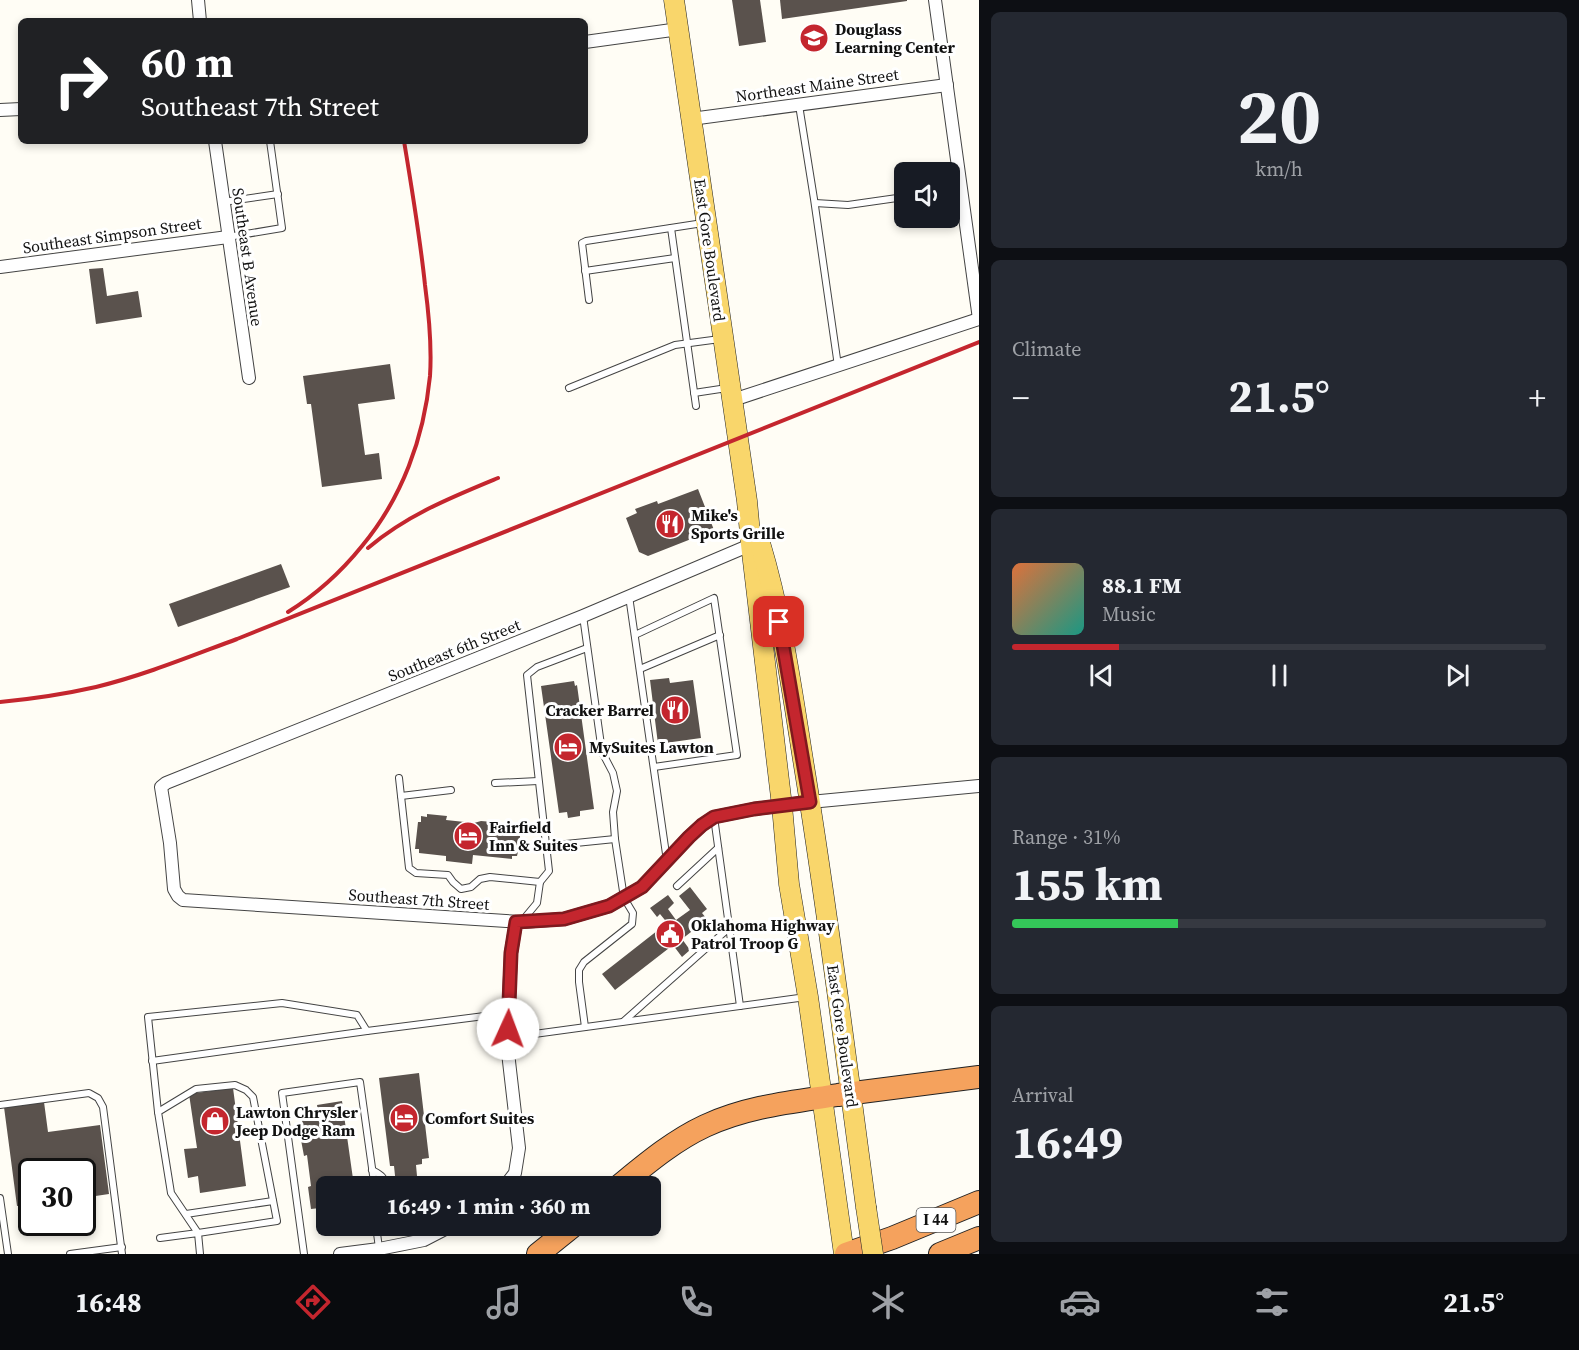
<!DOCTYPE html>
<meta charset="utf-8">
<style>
:root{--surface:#171b24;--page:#242831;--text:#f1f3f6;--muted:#9ea1a6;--line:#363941;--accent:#c4262e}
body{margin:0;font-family:"Source Serif 4",serif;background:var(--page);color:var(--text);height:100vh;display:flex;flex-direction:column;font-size:22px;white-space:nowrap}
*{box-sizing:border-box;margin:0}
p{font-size:20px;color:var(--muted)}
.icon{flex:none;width:33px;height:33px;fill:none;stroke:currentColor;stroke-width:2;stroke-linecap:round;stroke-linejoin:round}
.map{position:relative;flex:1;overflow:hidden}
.sheet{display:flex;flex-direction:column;gap:12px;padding:12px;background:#0d0f14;width:600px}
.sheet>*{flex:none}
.banner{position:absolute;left:18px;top:18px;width:570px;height:126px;border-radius:9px;box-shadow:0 3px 9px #0003;background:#202124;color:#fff;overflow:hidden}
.fabs{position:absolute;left:894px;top:162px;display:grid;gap:12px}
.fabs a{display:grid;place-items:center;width:66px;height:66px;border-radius:9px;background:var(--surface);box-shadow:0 3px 9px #0003;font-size:30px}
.speed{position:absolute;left:18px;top:1158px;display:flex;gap:12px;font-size:30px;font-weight:700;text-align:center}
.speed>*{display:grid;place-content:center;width:78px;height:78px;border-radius:50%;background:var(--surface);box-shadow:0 3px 9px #0003;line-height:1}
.speed .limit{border:3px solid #111;border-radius:9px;background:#fff;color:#111}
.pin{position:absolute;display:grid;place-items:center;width:51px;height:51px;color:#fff;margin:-26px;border-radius:12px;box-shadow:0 3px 9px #0006}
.me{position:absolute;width:66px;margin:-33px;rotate:2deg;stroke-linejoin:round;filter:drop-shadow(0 0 4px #0008)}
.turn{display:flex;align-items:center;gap:21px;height:126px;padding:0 24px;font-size:27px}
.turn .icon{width:78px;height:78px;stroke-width:2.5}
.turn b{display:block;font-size:42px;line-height:51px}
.big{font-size:45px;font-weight:700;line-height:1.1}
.sheet .widget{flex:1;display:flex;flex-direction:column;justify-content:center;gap:9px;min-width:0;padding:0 21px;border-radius:9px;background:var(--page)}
.sheet .dial{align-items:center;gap:0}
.dial b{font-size:78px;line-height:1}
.song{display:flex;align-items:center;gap:18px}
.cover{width:72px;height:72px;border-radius:9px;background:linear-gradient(135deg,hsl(20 70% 55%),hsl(170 70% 35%))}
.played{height:6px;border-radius:3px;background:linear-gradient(90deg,var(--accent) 20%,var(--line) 20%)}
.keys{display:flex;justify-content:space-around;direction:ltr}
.heat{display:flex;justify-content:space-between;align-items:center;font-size:33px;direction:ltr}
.charge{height:9px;border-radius:4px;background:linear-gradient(90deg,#34c759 31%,var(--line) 0)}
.trip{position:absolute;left:316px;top:1176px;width:345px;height:60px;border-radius:9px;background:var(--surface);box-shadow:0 3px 9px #0003;font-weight:700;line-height:60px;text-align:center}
.tab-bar{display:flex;height:96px;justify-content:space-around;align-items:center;background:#090b0e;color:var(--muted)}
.tab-bar .icon{width:42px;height:42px}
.tab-bar .current{color:var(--accent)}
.tab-bar b{font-size:27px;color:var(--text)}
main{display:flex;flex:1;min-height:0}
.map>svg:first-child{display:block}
.building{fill:#5a524d}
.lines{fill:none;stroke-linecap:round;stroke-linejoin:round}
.service-casing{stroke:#444;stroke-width:8}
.minor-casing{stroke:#444;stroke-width:14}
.primary-casing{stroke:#222;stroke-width:21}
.motorway-casing{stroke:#222;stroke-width:24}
.service{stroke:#fff;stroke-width:6}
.minor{stroke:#fff;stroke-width:12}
.primary{stroke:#f9d66b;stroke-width:20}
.motorway{stroke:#f5a25d;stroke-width:22}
.rail{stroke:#c4262e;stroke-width:4}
.primary-bridge-casing{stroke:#222;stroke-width:21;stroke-linecap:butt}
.primary-bridge{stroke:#f9d66b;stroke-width:20}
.route-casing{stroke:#7f191e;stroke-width:15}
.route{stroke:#c4262e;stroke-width:10}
.labels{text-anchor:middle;stroke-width:6;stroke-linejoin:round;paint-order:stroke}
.shield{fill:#fff;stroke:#585858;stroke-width:1.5}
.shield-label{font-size:15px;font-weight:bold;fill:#111}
.poi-label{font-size:16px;font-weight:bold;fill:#111;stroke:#fff;text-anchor:start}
.street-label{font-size:16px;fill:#111;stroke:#fff}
</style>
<main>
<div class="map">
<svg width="979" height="1254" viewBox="0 0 979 1254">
<rect width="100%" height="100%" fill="#fffdf5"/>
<g class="building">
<polygon points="732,0 760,0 766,42 739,46"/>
<polygon points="780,0 907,0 907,1 782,19"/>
<polygon points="103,268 107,296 138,291 142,317 96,324 89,269"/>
<polygon points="390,364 395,399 358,404 365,455 379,453 382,479 322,487 311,404 307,404 303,376"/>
<polygon points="698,489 714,530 648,556 639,552 626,518 637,513 635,509 657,501 658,504"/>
<polygon points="281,564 290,587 178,627 169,604"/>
<polygon points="669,678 670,683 693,680 701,738 658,744 650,680"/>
<polygon points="574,681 575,686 577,685 594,809 580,811 580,816 568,818 567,812 559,813 541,686"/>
<polygon points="427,814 447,816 446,820 474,823 481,821 515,824 514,829 520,830 520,843 517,856 512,856 512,859 473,855 472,864 446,861 446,856 419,853 419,849 415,849 418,822 421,822 421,816 427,817"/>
<polygon points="690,887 707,909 702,913 710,923 703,928 700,925 682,939 690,950 682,957 673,945 615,990 602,974 662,927 663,929 669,925 660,914 657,917 650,908 668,895 674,903 668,909 676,920 690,910 679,896"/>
<polygon points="419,1073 429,1158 422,1159 422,1164 416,1165 417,1176 396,1185 394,1166 390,1166 379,1078"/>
<polygon points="233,1088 246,1186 200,1193 198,1176 188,1178 184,1149 197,1148 189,1094"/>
<polygon points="342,1101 354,1186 327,1186 327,1217 322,1218 320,1208 311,1209 308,1187 311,1186 307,1155 304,1156 301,1140 305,1140 302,1120 319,1117 317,1105"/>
<polygon points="44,1102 48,1132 100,1125 109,1194 82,1198 82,1172 32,1172 32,1204 17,1206 4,1107"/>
</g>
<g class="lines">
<g class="service-casing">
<g id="service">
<polyline points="799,105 814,199 838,366"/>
<polyline points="223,202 278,194"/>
<polyline points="815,203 848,205 904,197"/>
<polyline points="671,228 696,406"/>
<polyline points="228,237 282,228 270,141"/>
<polyline points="585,271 675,258"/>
<polyline points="589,300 582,243 586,241 703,223"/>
<polyline points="569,388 675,345 720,339"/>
<polyline points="694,393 727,388"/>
<polyline points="629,596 667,861"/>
<polyline points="583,616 602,752 613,773 617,791 613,812 615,839 624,898 633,913 632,924 584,962 579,970 579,982 585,1027"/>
<polyline points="635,635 714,598 737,755 654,767"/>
<polyline points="640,669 720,635"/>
<polyline points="399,778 409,868 416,873 448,875 453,882 461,889 471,887 480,879 490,877 540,882"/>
<polyline points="495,783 538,781"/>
<polyline points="401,796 451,790"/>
<polyline points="714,817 740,1006"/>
<polyline points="546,846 615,839"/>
<polyline points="677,886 718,848"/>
<polyline points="522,921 537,903 540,882 549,871 527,675 537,667 587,648"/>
<polyline points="624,1021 729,928"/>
<polyline points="527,1035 806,997"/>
<polyline points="152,1061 367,1031"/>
<polygon points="235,1085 246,1090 253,1097 277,1221 198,1233 171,1193 158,1112 196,1089"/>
<polyline points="0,1105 89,1093 98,1098 103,1107 122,1254"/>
<polyline points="158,1112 148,1017 282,1003 357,1015 367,1031 508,1013"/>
<path d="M372 1170C381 1175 384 1176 386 1186"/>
<polyline points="0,1198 8,1254"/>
<polyline points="186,1214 273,1201"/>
<polyline points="376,1226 379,1248"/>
<polyline points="160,1238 198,1233 200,1254"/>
<polyline points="70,1254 122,1247"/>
<polyline points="304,1254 282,1093 360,1082 373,1175"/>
</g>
</g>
<g class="minor-casing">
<g id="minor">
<polyline points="198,0 200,21"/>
<polyline points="935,0 979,319"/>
<polyline points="585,42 679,29"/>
<polyline points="0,110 21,109"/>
<polyline points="691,119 947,85"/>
<polyline points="215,141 249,378"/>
<polyline points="0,267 228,237"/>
<polyline points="733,400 979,319"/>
<polyline points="755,543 583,616 166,783 161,787 170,843 174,889 178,896 183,900 521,922 564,919 609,906 642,887 689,837 702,825 714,817 754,809 810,802 979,786"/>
<polyline points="505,1186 515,1173 519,1148 507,1044 511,953 516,922"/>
<polyline points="340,1254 379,1249 424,1240 451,1226"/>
</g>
</g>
<g class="primary-casing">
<g id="primary">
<polyline points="674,0 747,501 751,544 782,806 789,884 808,997 844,1254"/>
<path d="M760 543C782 616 792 691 804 766 828 912 846 1060 866 1207"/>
</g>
</g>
<g class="motorway-casing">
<g id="motorway">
<path d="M619 1186C646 1164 673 1141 705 1126 748 1106 793 1102 838 1095 885 1089 932 1083 979 1077"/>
<polyline points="538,1254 573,1226"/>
<polyline points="846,1254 892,1238 979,1202"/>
<polyline points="940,1254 979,1238"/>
</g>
</g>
<use href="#service" class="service"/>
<use href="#minor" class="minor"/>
<use href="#primary" class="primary"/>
<use href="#motorway" class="motorway"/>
<g class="rail">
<path d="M368 548C407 515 452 497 498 478"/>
<path d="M288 612C317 594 341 572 362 546 402 498 424 438 430 376 432 346 429 315 425 285 420 237 412 189 404 141"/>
<path d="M0 702C32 699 65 694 96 687 145 675 191 656 237 639L979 342"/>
</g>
<g class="primary-bridge-casing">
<polyline id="primary-bridge" points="866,1207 873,1254"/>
</g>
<use href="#primary-bridge" class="primary-bridge"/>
</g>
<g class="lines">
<g class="route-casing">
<polyline id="route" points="508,1029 511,953 516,922 564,919 609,906 642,887 689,837 702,825 714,817 754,809 810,802 779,622"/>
</g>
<use href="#route" class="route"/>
</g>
<defs>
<g id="school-disc" transform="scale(1.5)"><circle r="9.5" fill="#c4262e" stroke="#fff"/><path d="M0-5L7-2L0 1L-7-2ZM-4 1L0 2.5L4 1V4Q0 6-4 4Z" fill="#fff"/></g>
<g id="restaurant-disc" transform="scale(1.5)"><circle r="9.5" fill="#c4262e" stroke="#fff"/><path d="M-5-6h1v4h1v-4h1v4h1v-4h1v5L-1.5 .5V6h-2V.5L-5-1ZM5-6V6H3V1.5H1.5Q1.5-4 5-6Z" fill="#fff"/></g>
<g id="hotel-disc" transform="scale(1.5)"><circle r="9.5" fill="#c4262e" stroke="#fff"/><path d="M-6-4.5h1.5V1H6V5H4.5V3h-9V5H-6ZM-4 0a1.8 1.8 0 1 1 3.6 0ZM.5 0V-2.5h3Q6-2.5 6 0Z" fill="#fff"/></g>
<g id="civic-disc" transform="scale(1.5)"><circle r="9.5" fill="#c4262e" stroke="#fff"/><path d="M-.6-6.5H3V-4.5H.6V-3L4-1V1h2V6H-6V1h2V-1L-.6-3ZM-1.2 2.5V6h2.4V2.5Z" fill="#fff"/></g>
<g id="shop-disc" transform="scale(1.5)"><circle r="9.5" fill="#c4262e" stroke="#fff"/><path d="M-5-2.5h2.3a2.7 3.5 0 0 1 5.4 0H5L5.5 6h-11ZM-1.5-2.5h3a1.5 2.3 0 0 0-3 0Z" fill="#fff"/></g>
</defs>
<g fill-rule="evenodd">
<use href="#school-disc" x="814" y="38"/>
<use href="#restaurant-disc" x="670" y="524"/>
<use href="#restaurant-disc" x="675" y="710"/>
<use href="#hotel-disc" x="568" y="747"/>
<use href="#hotel-disc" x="468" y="836"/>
<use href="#civic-disc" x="670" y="934"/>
<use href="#hotel-disc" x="404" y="1118"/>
<use href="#shop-disc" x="215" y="1121"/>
</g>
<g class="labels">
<rect class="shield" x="916.5" y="1208" width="39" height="24" rx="4.5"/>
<g class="shield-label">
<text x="936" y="1225">I 44</text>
</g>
<g class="poi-label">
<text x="835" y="35">Douglass<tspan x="835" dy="18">Learning Center</tspan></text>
<text x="691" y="521">Mike's<tspan x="691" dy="18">Sports Grille</tspan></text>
<text x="654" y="716" text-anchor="end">Cracker Barrel</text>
<text x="589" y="753">MySuites Lawton</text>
<text x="489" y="833">Fairfield<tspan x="489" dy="18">Inn &amp; Suites</tspan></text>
<text x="691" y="931">Oklahoma Highway<tspan x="691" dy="18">Patrol Troop G</tspan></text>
<text x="236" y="1118">Lawton Chrysler<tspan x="236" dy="18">Jeep Dodge Ram</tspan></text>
<text x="425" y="1124">Comfort Suites</text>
</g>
<g class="street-label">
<text transform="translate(817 85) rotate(-8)" y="6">Northeast Maine Street</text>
<text transform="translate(112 235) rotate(-8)" y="6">Southeast Simpson Street</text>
<text transform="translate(710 250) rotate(82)" y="6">East Gore Boulevard</text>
<text transform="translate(248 257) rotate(82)" y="6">Southeast B Avenue</text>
<text transform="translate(454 650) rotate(-22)" y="6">Southeast 6th Street</text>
<text transform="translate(419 899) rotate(4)" y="6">Southeast 7th Street</text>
<text transform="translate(843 1036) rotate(82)" y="6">East Gore Boulevard</text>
</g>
</g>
</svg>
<div class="fabs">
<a><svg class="icon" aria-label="sound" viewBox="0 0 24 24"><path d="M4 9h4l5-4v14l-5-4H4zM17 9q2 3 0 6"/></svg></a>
</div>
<div class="speed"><div class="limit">30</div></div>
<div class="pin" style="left:779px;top:622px;background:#d93025"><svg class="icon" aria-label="arrive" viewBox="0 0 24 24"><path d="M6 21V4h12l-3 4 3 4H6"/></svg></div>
<svg class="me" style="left:508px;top:1029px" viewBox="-20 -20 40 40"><circle r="19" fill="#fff"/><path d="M0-13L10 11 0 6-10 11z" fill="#c4262e"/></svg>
<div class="trip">16:49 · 1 min · 360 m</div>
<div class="banner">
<div class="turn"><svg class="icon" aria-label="right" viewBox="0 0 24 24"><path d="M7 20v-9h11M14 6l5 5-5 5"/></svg><div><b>60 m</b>Southeast 7th Street</div></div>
</div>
</div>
<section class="sheet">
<div class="widget dial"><b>20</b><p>km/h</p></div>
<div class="widget"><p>Climate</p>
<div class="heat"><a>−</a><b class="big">21.5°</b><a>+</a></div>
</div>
<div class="widget">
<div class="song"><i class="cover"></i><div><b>88.1 FM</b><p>Music</p></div></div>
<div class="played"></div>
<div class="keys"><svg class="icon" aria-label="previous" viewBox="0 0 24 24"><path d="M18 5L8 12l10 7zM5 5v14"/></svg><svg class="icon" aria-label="pause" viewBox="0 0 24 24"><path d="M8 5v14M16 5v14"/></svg><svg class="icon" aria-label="next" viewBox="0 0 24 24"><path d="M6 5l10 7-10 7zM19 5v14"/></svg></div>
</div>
<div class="widget"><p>Range · 31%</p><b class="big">155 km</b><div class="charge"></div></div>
<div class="widget"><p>Arrival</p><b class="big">16:49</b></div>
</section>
</main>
<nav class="tab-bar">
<b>16:48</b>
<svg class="icon current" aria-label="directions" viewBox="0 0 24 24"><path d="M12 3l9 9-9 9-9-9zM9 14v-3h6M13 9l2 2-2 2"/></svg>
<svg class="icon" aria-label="music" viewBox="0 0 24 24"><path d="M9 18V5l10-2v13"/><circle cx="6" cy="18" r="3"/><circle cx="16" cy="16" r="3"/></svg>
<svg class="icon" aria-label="phone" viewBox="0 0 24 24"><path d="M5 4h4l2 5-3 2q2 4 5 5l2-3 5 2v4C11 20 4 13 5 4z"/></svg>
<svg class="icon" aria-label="climate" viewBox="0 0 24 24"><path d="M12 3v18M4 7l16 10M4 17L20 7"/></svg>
<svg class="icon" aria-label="car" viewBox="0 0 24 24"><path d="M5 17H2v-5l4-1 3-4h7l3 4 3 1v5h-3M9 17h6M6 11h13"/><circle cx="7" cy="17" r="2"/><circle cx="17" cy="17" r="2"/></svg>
<svg class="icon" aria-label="filters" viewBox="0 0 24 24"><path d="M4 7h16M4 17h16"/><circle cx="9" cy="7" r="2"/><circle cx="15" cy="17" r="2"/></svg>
<b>21.5°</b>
</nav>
